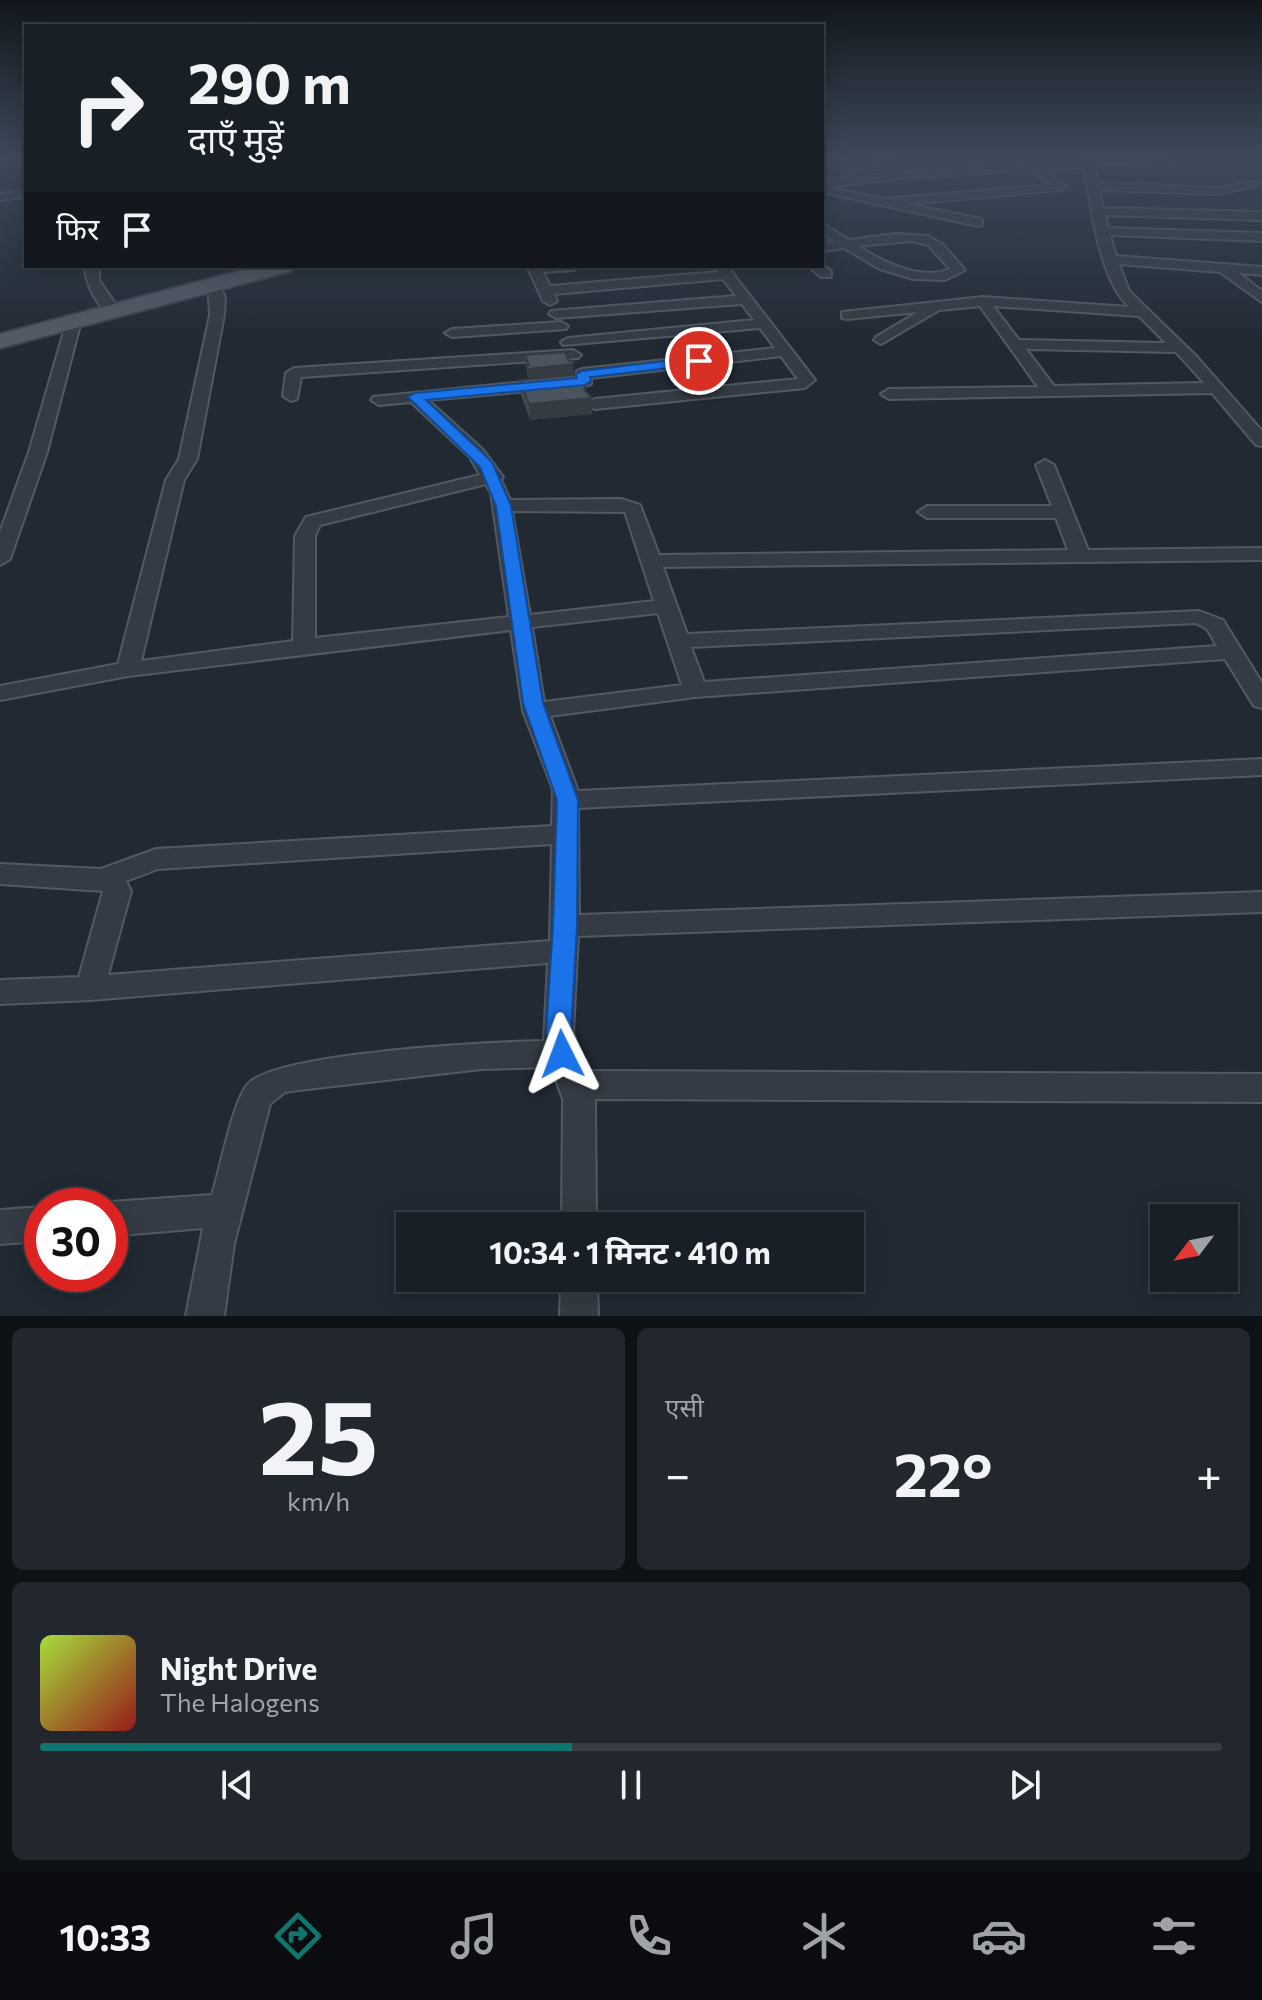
<!DOCTYPE html>
<html lang="hi">
<meta charset="utf-8">
<style>
:root{--surface:#191f26;--page:#22272e;--text:#f1f3f6;--muted:#9fa2a7;--line:#373d43;--accent:#0f766e}
body{margin:0;font-family:Commissioner,"Noto Sans Devanagari",sans-serif;background:var(--page);color:var(--text);height:100vh;display:flex;flex-direction:column;font-size:30px;white-space:nowrap}
*{box-sizing:border-box;margin:0}
p{font-size:26px;color:var(--muted)}
.icon{flex:none;width:44px;height:44px;fill:none;stroke:currentColor;stroke-width:2;stroke-linecap:round;stroke-linejoin:round}
.map{position:relative;height:1316px;overflow:hidden}
.details{display:flex;flex-direction:column;gap:12px;padding:12px;background:#0e1115;flex:1}
.details>*{flex:none}
.hud{position:absolute;left:24px;top:24px;width:800px;height:244px;border-radius:0px;box-shadow:0 4px 20px #0003,0 0 0 2px var(--line);background:#191f26;color:var(--text);overflow:hidden}
.needle{width:52px;rotate:238deg}
.tools{position:absolute;left:1150px;top:1204px;display:grid;gap:16px}
.tools a{display:grid;place-items:center;width:88px;height:88px;border-radius:0px;background:var(--surface);box-shadow:0 4px 20px #0003,0 0 0 2px var(--line);font-size:40px}
.speed{position:absolute;left:24px;top:1188px;display:flex;gap:16px;font-size:40px;font-weight:700;text-align:center}
.speed>*{display:grid;place-content:center;width:104px;height:104px;border-radius:50%;background:var(--surface);box-shadow:0 4px 20px #0003,0 0 0 2px var(--line);line-height:1}
.speed .limit{border:12px solid #d22;background:#fff;color:#111}
.pin{position:absolute;display:grid;place-items:center;width:68px;height:68px;color:#fff;margin:-34px;border:4px solid #fff;border-radius:50%;box-shadow:0 2px 8px #0007}
.me{position:absolute;width:88px;margin:-44px;rotate:357deg;stroke-linejoin:round;filter:drop-shadow(0 0 6px #0008)}
.turn{display:flex;align-items:center;gap:28px;height:168px;padding:0 32px;font-size:36px}
.turn .icon{width:104px;height:104px;stroke-width:2.5}
.turn b{display:block;font-size:56px;line-height:68px}
.then{display:flex;align-items:center;height:76px;padding:0 32px;background:#0003;gap:16px;font-size:30px}
.big{font-size:60px;font-weight:700;line-height:1.1}
.details .tile{flex:1;display:flex;flex-direction:column;justify-content:center;gap:12px;min-width:0;padding:0 28px;border-radius:12px;background:var(--page)}
.details .dial{align-items:center;gap:0}
.dial b{font-size:104px;line-height:1}
.song{display:flex;align-items:center;gap:24px}
.cover{width:96px;height:96px;border-radius:12px;background:linear-gradient(135deg,hsl(80 70% 55%),hsl(0 70% 35%))}
.played{height:8px;border-radius:4px;background:linear-gradient(90deg,var(--accent) 45%,var(--line) 45%)}
.keys{display:flex;justify-content:space-around;direction:ltr}
.heat{display:flex;justify-content:space-between;align-items:center;font-size:44px;direction:ltr}
.details .tiles{flex:1;display:grid;gap:12px;grid-template-columns:1fr 1fr}
.tile:last-child{grid-column:span 2}
.trip{position:absolute;left:396px;top:1212px;width:468px;height:80px;border-radius:0px;background:var(--surface);box-shadow:0 4px 20px #0003,0 0 0 2px var(--line);font-weight:700;line-height:80px;text-align:center}
.menu{display:flex;height:128px;justify-content:space-around;align-items:center;background:#0a0c0f;color:var(--muted)}
.menu .icon{width:56px;height:56px}
.menu .on{color:var(--accent)}
.menu b{font-size:36px;color:var(--text)}
.map>svg:first-child{display:block}
.lines{fill:none;stroke-linecap:round;stroke-linejoin:round}
.minor-casing{stroke:#525961;stroke-width:4}
.primary-casing{stroke:#3e444d;stroke-width:4}
.minor{fill:#343b44;fill-rule:evenodd}
.primary{fill:#525a64;fill-rule:evenodd}
.wall{fill:#404851}
.shaded-wall{fill:#343b42}
.building{fill:#4a545e;stroke:#343b42;stroke-width:2}
.route{fill:#1a73e8;stroke:#114b97;stroke-width:2}
</style>
<div class="map">
<svg width="1262" height="1316" viewBox="0 0 1262 1316">
<rect width="100%" height="100%" fill="#212933"/>
<g class="lines">
<g class="minor-casing">
<g id="minor">
<polygon points="877,158 893,158 847,173 842,170"/>
<path d="M1082 158 1167 159 1172 162 1167 165 1094 164 1098 183 1219 188 1256 181 1262 184 1219 194 1099 190 1103 208 1262 212V220L1105 215 1108 228 1262 233V241L1110 235 1116 256 1262 267V275L1239 273 1262 291V302L1220 272 1119 264 1129 291 1197 357 1262 431V446L1256 445 1212 393 889 399 881 394 889 389 1038 387 980 306 939 310 881 344 874 340 876 337 918 312 847 319 842 318V312L983 297 1129 307C1098 276 1092 210 1084 167L1044 170 1065 185 1067 187 1061 190 907 204 982 219V225L978 226 822 192V181L913 171 1082 161ZM1031 170 1050 185 884 199 827 187 913 177ZM993 306 1139 316 1166 343 1019 340ZM1026 349 1176 352 1204 383 1054 386Z"/>
<polygon points="26,191 26,197 0,200 0,194"/>
<path d="M822 223 849 240 896 234 928 236 943 245 965 270 945 280 913 279 880 269 844 248 822 251V243L835 242 822 233ZM911 241 928 245 950 269C920 281 883 262 858 246Z"/>
<polygon points="822,265 831,271 831,277 821,277 808,266"/>
<path d="M85 266H99V280L120 311 118 314 113 315C97 309 85 282 85 266Z"/>
<path d="M527 266H580L573 270 543 272 550 286 718 272 713 266H727L815 380 805 388 595 409 587 404 595 399 798 379 781 356 591 378V384L585 386 428 400 483 450 503 477 501 480 510 500 621 499 640 505 659 555 1068 550 1056 518H927L918 512 927 506H1052L1036 465 1045 460 1054 465 1088 550 1262 548V560L663 567 687 634 1199 611 1223 620 1226 625 1262 683V708L1254 706 1225 659 695 697 550 716 578 791 1262 759V775L578 808 579 915 1262 892V912L578 936 573 1032 584 1071 1262 1074V1102L595 1099 596 1226H562L563 1099 551 1067 481 1069 299 1090 285 1092 270 1104 234 1244 224 1316H186L203 1228 110 1236V1206H101L110 1202 212 1195C220 1170 233 1100 248 1084 278 1052 493 1042 544 1041L548 963 90 1000 0 1004V980L79 977 103 891 0 884V864L101 869 156 849 552 826 553 789 523 711 511 630 128 676 0 700V686L118 664 166 480 179 459 210 315 208 281 220 284 225 299 224 315 197 459 184 480 141 661 293 641 295 536 306 517 480 475 470 457 411 402 379 405 371 400 373 397 576 377 577 371 582 369 775 348 760 328 563 345 561 342 568 338 754 320 742 304 556 318 549 314 551 311 736 296 723 279 554 294 557 301 550 305 543 301ZM486 484 491 493 509 617 315 638V536L320 525ZM512 511 625 512 654 601 530 615ZM658 613 682 685 544 702 532 627ZM1196 623 1207 629 1217 646 704 682 691 647ZM552 844 550 941 108 975 131 891 126 881 158 869Z"/>
<polygon points="74,317 81,321 47,452 10,559 0,565 0,532 29,452 67,321"/>
<polygon points="561,322 568,326 566,329 452,337 445,333 452,329"/>
<polygon points="573,350 581,355 578,358 301,377 297,399 291,401 283,396 286,373 294,368"/>
<polygon points="42,1207 42,1241 0,1244 0,1210"/>
<polygon points="561,1278 597,1278 598,1316 560,1316"/>
</g>
</g>
<g class="primary-casing">
<polygon id="primary" points="258,266 294,266 291,271 0,348 0,334"/>
</g>
<use href="#minor" class="minor"/>
<use href="#primary" class="primary"/>
</g>
<g class="wall">
<polygon points="525,355 574,370 573,374 528,379"/>
<polygon points="520,380 587,393 592,414 530,420 521,395"/>
</g>
<g class="shaded-wall">
<polygon points="574,361 573,374 528,379 528,369"/>
<polygon points="586,385 587,399 592,398 592,414 530,420 529,404 584,390"/>
</g>
<g class="building">
<polygon points="565,352 569,361 574,361 573,364 528,369 526,365 529,365 525,355"/>
<polygon points="582,374 586,385 584,390 592,398 529,404 520,380"/>
</g>
<linearGradient id="sky" x2="0" y2="1"><stop stop-color="#12171c"/><stop offset="0.46" stop-color="#3d495b"/><stop offset="1" stop-color="#3d495b" stop-opacity="0"/></linearGradient>
<rect width="1262" height="342" fill="url(#sky)"/>
<polygon class="route" points="699,357 705,361 703,364 590,377 591,381 585,385 426,400 492,462 511,506 543,703 578,800 577,926 571,1032 575,1054 571,1062 562,1065 553,1062 546,1032 553,926 557,800 523,703 496,506 480,467 408,397 415,393 577,378 576,374 582,371"/>
</svg>
<div class="tools">
<a><svg class="needle" viewBox="-14 -14 28 28"><path d="M0-13l5 13h-10z" fill="#e53935"/><path d="M0 13l5-13h-10z" fill="#9fa2a7"/></svg></a>
</div>
<div class="speed"><div class="limit">30</div></div>
<div class="pin" style="left:699px;top:361px;background:#d93025"><svg class="icon" aria-label="arrive" viewBox="0 0 24 24"><path d="M6 21V4h12l-3 4 3 4H6"/></svg></div>
<svg class="me" style="left:562px;top:1054px" viewBox="-20 -20 40 40"><path d="M0-17L14 15 0 8-14 15z" fill="#1a73e8" stroke="#fff" stroke-width="4"/></svg>
<div class="trip">10:34 · 1 मिनट · 410 m</div>
<div class="hud">
<div class="turn"><svg class="icon" aria-label="right" viewBox="0 0 24 24"><path d="M7 20v-9h11M14 6l5 5-5 5"/></svg><div><b>290 m</b>दाएँ मुड़ें</div></div>
<div class="then">फिर<svg class="icon" aria-label="arrive" viewBox="0 0 24 24"><path d="M6 21V4h12l-3 4 3 4H6"/></svg></div>
</div>
</div>
<section class="details">
<div class="tiles">
<div class="tile dial"><b>25</b><p>km/h</p></div>
<div class="tile"><p>एसी</p>
<div class="heat"><a>−</a><b class="big">22°</b><a>+</a></div>
</div>
<div class="tile">
<div class="song"><i class="cover"></i><div><b>Night Drive</b><p>The Halogens</p></div></div>
<div class="played"></div>
<div class="keys"><svg class="icon" aria-label="previous" viewBox="0 0 24 24"><path d="M18 5L8 12l10 7zM5 5v14"/></svg><svg class="icon" aria-label="pause" viewBox="0 0 24 24"><path d="M8 5v14M16 5v14"/></svg><svg class="icon" aria-label="next" viewBox="0 0 24 24"><path d="M6 5l10 7-10 7zM19 5v14"/></svg></div>
</div>
</div>
</section>
<nav class="menu">
<b>10:33</b>
<svg class="icon on" aria-label="directions" viewBox="0 0 24 24"><path d="M12 3l9 9-9 9-9-9zM9 14v-3h6M13 9l2 2-2 2"/></svg>
<svg class="icon" aria-label="music" viewBox="0 0 24 24"><path d="M9 18V5l10-2v13"/><circle cx="6" cy="18" r="3"/><circle cx="16" cy="16" r="3"/></svg>
<svg class="icon" aria-label="phone" viewBox="0 0 24 24"><path d="M5 4h4l2 5-3 2q2 4 5 5l2-3 5 2v4C11 20 4 13 5 4z"/></svg>
<svg class="icon" aria-label="climate" viewBox="0 0 24 24"><path d="M12 3v18M4 7l16 10M4 17L20 7"/></svg>
<svg class="icon" aria-label="car" viewBox="0 0 24 24"><path d="M5 17H2v-5l4-1 3-4h7l3 4 3 1v5h-3M9 17h6M6 11h13"/><circle cx="7" cy="17" r="2"/><circle cx="17" cy="17" r="2"/></svg>
<svg class="icon" aria-label="filters" viewBox="0 0 24 24"><path d="M4 7h16M4 17h16"/><circle cx="9" cy="7" r="2"/><circle cx="15" cy="17" r="2"/></svg>
</nav>
